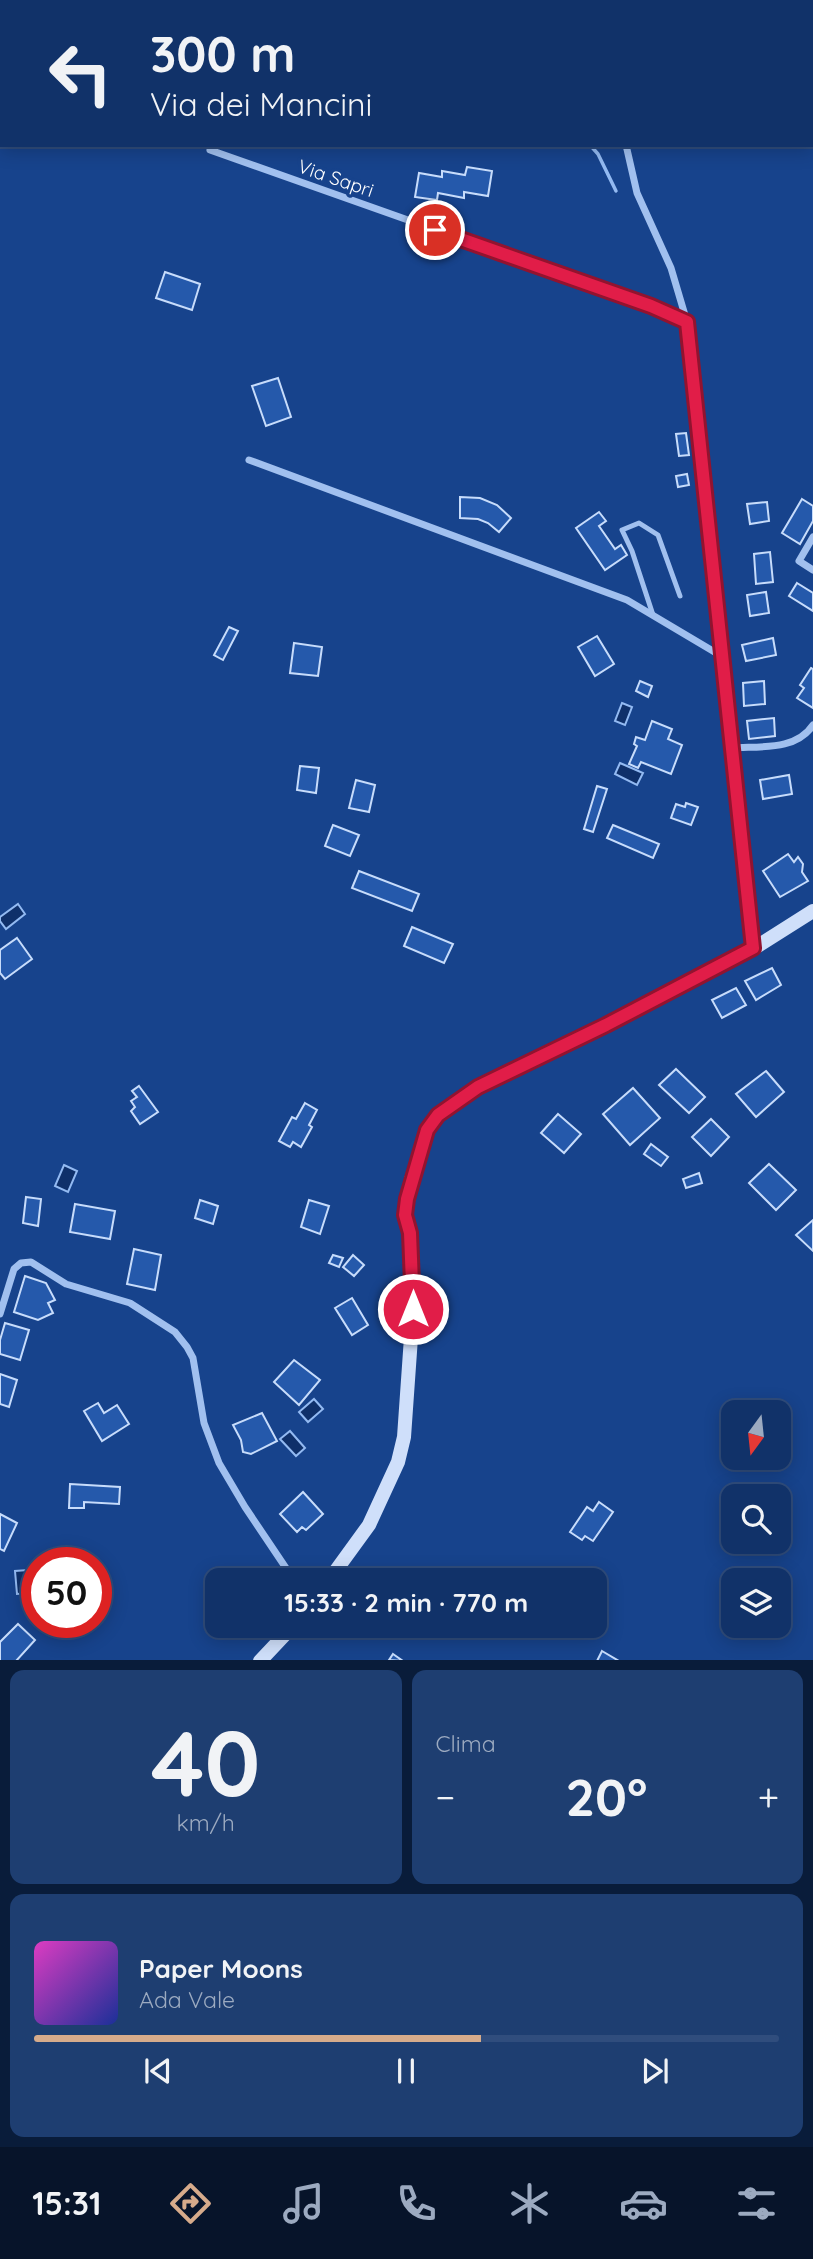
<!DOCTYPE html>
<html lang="it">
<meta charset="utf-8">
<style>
:root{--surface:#113269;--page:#1e3e71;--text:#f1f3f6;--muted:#9caac0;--line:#304d7d;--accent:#d6ab8b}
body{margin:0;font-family:Quicksand,sans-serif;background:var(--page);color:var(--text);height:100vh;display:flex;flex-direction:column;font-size:26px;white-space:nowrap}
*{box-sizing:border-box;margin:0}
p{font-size:23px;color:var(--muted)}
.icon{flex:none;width:38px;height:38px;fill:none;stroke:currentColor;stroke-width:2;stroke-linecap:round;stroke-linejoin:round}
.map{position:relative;height:1660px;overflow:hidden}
.sheet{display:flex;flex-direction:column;gap:10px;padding:10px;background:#091c3a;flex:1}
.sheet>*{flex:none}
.top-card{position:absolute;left:0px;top:0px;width:814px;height:147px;box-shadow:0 4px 18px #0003,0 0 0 2px var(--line);background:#113269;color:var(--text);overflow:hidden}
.needle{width:46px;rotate:195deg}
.tools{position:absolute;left:721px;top:1400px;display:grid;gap:14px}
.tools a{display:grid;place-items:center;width:70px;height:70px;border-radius:14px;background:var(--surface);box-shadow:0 4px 18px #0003,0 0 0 2px var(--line);font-size:35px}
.speed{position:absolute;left:21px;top:1547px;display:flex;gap:14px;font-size:35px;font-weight:700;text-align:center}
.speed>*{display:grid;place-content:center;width:91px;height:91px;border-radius:50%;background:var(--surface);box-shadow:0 4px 18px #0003,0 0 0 2px var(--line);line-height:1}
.speed .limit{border:10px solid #d22;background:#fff;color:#111}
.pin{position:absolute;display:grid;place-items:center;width:60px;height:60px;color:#fff;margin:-30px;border:4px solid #fff;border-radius:50%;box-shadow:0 2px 7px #0007}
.me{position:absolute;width:77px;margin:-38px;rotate:0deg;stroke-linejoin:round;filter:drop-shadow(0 0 5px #0008)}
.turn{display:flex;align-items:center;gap:24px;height:147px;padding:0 35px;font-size:32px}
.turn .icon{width:91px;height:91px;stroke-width:2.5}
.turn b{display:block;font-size:49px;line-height:60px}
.big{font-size:52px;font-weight:700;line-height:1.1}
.sheet .card{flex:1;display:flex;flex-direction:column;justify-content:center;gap:10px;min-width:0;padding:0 24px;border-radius:14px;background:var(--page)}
.sheet .dial{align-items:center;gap:0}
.dial b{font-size:91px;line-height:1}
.song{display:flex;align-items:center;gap:21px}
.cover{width:84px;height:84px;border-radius:10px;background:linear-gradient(135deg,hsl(310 70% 55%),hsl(230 70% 35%))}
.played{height:7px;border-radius:4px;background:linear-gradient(90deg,var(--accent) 60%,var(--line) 60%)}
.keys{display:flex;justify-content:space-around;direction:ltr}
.heat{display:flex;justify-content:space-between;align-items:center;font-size:38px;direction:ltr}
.sheet .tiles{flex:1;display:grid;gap:10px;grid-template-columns:1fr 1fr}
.card:last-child{grid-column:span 2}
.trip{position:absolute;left:205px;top:1568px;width:402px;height:70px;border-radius:14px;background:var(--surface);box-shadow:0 4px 18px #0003,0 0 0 2px var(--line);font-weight:700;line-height:70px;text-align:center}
.tab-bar{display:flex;height:112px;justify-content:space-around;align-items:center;background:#07142a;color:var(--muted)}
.tab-bar .icon{width:49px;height:49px}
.tab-bar .current{color:var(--accent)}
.tab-bar b{font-size:32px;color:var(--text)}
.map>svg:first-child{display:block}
.green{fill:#1f54a6}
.water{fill:#0f306a;stroke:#93baf2;stroke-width:2}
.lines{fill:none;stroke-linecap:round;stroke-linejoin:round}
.stream{stroke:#93baf2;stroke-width:3.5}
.building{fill:#2559ab;stroke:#c7dcfb;stroke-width:2}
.service{stroke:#a1c0ef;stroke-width:5}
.minor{stroke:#a1c0ef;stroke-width:7}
.secondary{stroke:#cfdffa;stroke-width:14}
.route-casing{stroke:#92132f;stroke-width:18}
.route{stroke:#e11d48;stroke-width:12}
.labels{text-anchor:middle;stroke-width:7;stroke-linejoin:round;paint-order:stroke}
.street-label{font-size:19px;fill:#fff;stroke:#17438c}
</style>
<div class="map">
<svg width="813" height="1661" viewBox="0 0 813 1661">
<rect width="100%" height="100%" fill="#17438c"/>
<polygon class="green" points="358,0 498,0 359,2"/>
<g class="water">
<polygon points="622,703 632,707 625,725 615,721"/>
<polygon points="620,763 643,773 637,785 615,774"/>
<polygon points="18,904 25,914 6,929 0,921 0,917"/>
<polygon points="64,1165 77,1171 68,1192 55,1186"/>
<polygon points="314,1399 323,1409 308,1422 299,1412"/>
<polygon points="290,1431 305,1448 296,1456 280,1439"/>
<polygon points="28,1570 29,1593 17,1594 15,1571"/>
</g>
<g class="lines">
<g class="stream">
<polyline points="441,0 442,2"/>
<polyline points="96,2 99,0"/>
<polyline points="0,84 2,82"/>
<polyline points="590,145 598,154 616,191"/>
</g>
</g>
<g class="building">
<polygon points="291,0 324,0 323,2"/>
<polygon points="467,167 492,171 488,196 464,192 464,198 438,193 437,200 415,197 419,173 442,177 442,171 465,175"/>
<polygon points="165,272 200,284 192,310 156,298"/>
<polygon points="278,378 291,417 266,426 252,386"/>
<polygon points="686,433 689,455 679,456 676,434"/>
<polygon points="687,474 689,485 678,487 676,476"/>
<polygon points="460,497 480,498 497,505 511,518 499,532 488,523 478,519 460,518"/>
<polygon points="802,499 813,506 813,521 800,544 782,533"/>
<polygon points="767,502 769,521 750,524 747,504"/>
<polygon points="599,512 606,521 599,526 615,549 621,545 627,555 605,570 576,528"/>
<polygon points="770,552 773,582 756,584 754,554"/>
<polygon points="797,583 813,593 813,611 789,596"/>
<polygon points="766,592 769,613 750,616 747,595"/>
<polygon points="229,627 238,631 223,660 214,655"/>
<polygon points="597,636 614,664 595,676 578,647"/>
<polygon points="773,638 776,655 746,661 742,645"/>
<polygon points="294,643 322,647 318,676 290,673"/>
<polygon points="811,668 813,669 813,708 797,698 804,688 800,685"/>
<polygon points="640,681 652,686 648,697 636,691"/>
<polygon points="764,681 765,704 744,706 743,683"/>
<polygon points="774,718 775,736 749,739 747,721"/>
<polygon points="652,721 672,729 668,739 682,745 671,774 641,762 638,768 629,764 637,746 634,744 636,737 645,740"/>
<polygon points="300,766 319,768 316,793 297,790"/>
<polygon points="789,775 792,794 763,799 760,780"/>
<polygon points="356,780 375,785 369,812 349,808"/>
<polygon points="597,786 607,789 593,832 584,829"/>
<polygon points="686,803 698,807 691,825 671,818 676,804 685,807"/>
<polygon points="333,825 359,835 350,856 325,846"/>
<polygon points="613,825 659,844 653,858 607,838"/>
<polygon points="788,854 794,862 798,857 803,864 802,872 808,881 780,897 763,871"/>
<polygon points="359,871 419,894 412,911 352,888"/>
<polygon points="412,927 453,944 444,963 404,946"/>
<polygon points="17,938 32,959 5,979 0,973 0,950"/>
<polygon points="772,968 781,985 756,1000 745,981"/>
<polygon points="736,988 746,1005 722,1018 712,1000"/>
<polygon points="676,1069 705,1097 689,1113 659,1085"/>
<polygon points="766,1071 784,1092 756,1117 736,1094"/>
<polygon points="139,1086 158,1112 140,1124 131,1111 135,1107 131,1101 137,1097 132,1091"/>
<polygon points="633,1088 660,1118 630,1145 603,1114"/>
<polygon points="305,1103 317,1110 309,1125 312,1127 301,1147 293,1142 290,1147 279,1141 292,1117 296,1119"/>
<polygon points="558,1114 581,1134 564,1153 541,1133"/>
<polygon points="711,1119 729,1137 711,1156 692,1137"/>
<polygon points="651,1144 668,1157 661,1166 644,1154"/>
<polygon points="769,1164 796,1190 776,1210 749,1183"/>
<polygon points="699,1173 702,1183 686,1188 683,1179"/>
<polygon points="26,1197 41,1199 38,1226 23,1223"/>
<polygon points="200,1200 218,1206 213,1224 195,1218"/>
<polygon points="309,1200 329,1206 320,1234 301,1227"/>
<polygon points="75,1204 115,1211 110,1239 70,1232"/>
<polygon points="813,1220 813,1251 796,1235"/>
<polygon points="134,1249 161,1255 155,1290 127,1284"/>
<polygon points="333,1255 343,1258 339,1267 329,1263"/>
<polygon points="353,1255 364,1265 354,1276 343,1267"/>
<polygon points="25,1276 46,1283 55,1300 48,1303 53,1313 38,1320 14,1312"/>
<polygon points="352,1298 368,1325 352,1335 335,1308"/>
<polygon points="5,1323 29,1330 20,1360 0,1354 0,1340"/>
<polygon points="294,1360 320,1380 299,1405 274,1382"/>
<polygon points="0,1374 17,1380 9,1407 0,1404"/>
<polygon points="98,1403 104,1413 117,1405 129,1424 102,1441 84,1411"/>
<polygon points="262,1413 277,1441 251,1454 243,1452 241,1440 233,1425"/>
<polygon points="70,1484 120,1487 119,1504 84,1502 84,1508 69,1508"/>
<polygon points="303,1492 323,1514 306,1530 302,1527 297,1532 280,1514"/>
<polygon points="599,1502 613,1512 593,1541 585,1536 582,1540 570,1532 587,1507 593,1511"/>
<polygon points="0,1514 17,1523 4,1551 0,1549"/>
<polygon points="18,1624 35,1640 16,1661 0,1661 0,1642"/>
<polygon points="510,1626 534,1626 526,1637"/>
<polygon points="602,1651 619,1661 597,1661"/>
<polygon points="393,1654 403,1661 389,1660"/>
</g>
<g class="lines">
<polyline class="service" points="653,615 632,551 622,530 639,523 658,535 680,596"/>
<g class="minor">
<polyline points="568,0 568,2"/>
<polyline points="626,145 637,193 671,268 687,322 753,949"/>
<polyline points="210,150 651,306 687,322"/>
<polyline points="249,460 627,600 723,657"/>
<polyline points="813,537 799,561 813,570"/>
<path d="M732 748C760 746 796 751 813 725"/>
<polyline points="0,1314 14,1269 21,1263 31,1262 66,1284 130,1303 175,1332 187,1347 193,1358 204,1423 219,1463 245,1507 294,1580"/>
</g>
<g class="secondary">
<polyline points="329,1580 369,1525 398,1462 404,1437 413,1309 413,1282 409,1233 406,1215 411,1180 427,1130 432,1122 438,1115 478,1087 606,1025 753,949 813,911"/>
<polyline points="260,1661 293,1626"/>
</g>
</g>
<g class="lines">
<g class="route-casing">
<polyline id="route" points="413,1309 410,1233 405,1215 407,1199 427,1130 438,1115 478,1087 606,1025 753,948 687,322 651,306 435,230"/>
</g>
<use href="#route" class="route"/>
</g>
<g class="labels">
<g class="street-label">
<text transform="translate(336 178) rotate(19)" y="7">Via Sapri</text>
</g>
</g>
</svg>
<div class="tools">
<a><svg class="needle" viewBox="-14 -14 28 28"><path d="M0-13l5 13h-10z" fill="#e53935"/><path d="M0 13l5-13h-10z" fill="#9caac0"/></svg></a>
<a><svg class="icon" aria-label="search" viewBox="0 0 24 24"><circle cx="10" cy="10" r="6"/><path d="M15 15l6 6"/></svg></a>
<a><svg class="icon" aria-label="layers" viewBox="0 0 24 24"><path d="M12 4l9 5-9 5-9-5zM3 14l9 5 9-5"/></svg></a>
</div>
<div class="speed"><div class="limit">50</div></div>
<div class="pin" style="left:435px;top:230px;background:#d93025"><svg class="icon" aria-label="arrive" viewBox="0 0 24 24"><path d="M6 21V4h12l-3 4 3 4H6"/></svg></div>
<svg class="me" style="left:413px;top:1309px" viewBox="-20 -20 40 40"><circle r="17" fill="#e11d48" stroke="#fff" stroke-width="3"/><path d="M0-11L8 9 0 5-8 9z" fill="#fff"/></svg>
<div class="trip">15:33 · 2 min · 770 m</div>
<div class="top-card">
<div class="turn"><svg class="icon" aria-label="left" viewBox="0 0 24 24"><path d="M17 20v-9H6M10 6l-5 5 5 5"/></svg><div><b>300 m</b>Via dei Mancini</div></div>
</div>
</div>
<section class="sheet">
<div class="tiles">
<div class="card dial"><b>40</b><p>km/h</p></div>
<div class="card"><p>Clima</p>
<div class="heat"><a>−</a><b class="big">20°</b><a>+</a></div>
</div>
<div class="card">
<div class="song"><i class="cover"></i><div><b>Paper Moons</b><p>Ada Vale</p></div></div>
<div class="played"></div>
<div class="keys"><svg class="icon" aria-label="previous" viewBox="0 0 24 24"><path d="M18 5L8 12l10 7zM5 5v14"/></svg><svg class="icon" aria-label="pause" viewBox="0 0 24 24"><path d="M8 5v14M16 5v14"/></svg><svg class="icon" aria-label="next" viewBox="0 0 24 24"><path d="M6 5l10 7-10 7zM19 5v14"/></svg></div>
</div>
</div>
</section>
<nav class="tab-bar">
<b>15:31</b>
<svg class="icon current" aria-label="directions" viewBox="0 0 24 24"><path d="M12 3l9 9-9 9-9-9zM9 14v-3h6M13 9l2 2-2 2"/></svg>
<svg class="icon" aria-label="music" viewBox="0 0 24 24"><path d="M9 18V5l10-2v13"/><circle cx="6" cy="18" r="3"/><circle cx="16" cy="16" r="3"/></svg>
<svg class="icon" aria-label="phone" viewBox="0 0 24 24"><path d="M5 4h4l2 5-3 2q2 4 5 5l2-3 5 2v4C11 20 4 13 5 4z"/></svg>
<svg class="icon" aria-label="climate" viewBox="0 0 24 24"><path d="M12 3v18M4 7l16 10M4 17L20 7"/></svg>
<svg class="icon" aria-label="car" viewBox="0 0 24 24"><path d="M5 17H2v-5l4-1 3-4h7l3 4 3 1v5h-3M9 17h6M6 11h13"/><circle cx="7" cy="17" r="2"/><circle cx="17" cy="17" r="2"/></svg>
<svg class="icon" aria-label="filters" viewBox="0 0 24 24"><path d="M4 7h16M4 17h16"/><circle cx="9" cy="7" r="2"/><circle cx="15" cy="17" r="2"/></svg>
</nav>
